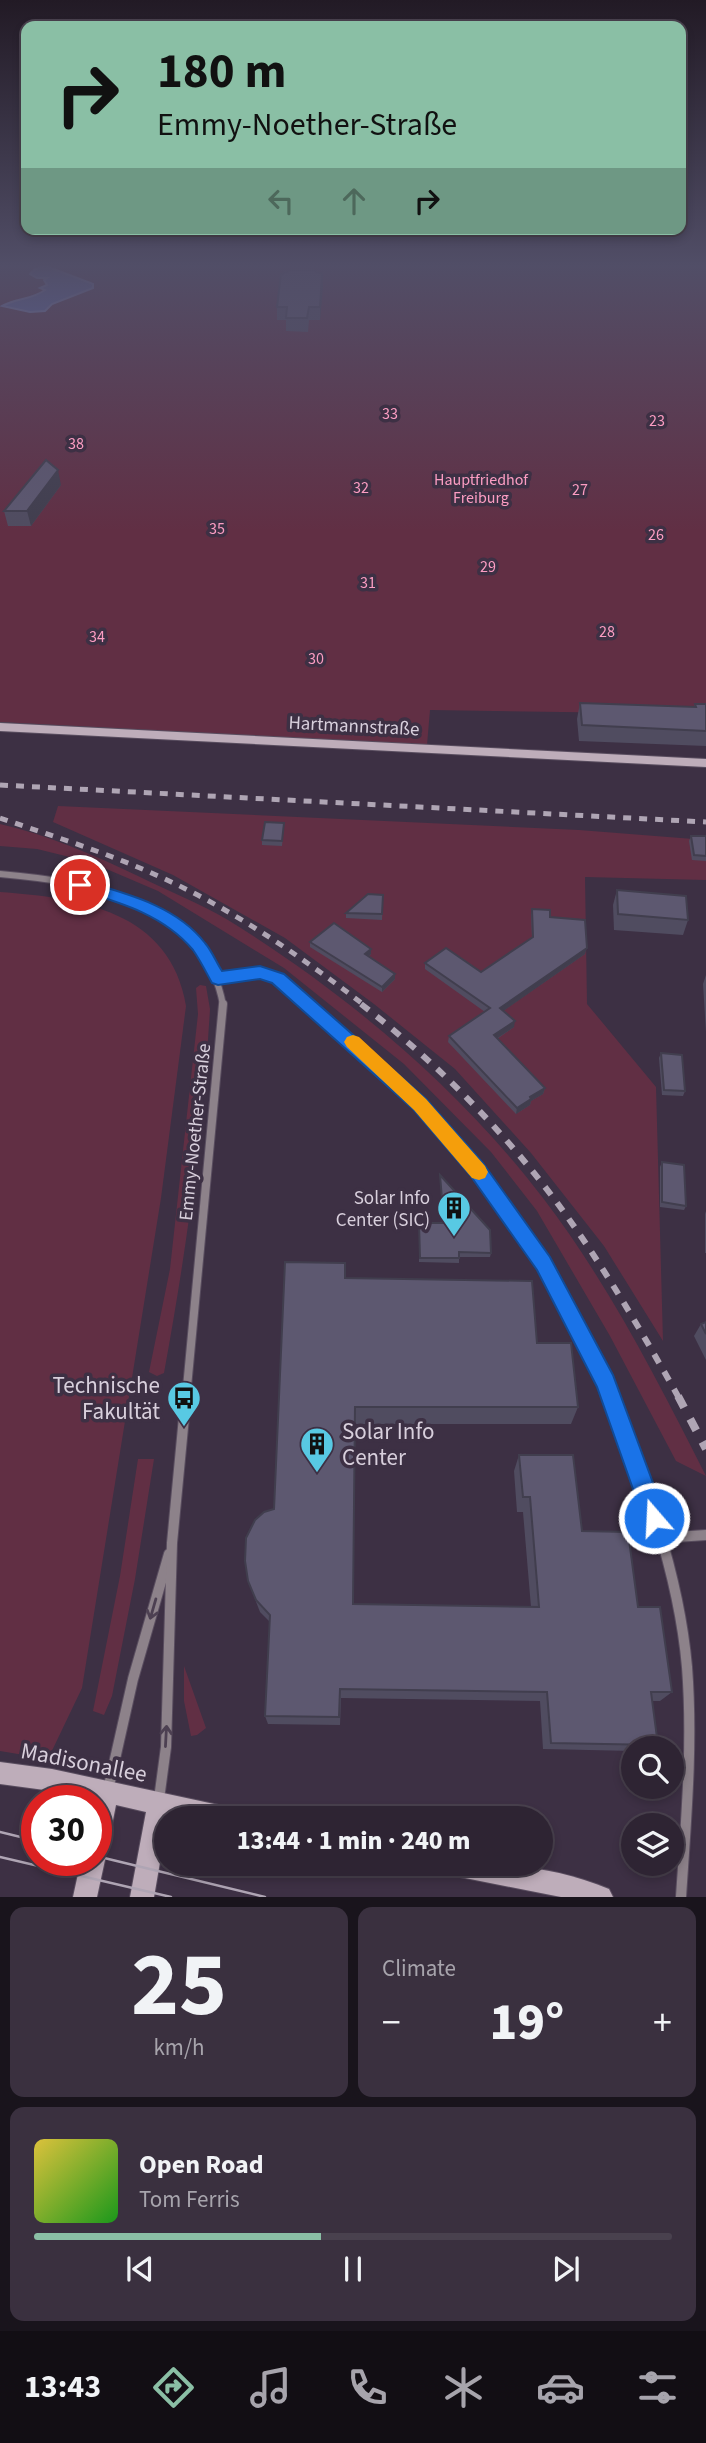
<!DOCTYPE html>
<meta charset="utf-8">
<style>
:root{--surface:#2e2433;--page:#3a303f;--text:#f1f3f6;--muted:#a7a4ac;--line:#49414e;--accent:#8abfa5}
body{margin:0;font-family:"Source Sans 3",sans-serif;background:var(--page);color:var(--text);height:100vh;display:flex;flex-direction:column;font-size:26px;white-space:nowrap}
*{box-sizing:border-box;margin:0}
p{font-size:23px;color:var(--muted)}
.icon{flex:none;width:38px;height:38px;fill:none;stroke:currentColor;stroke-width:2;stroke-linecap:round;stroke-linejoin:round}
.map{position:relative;height:1897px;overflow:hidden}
.details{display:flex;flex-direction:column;gap:10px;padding:10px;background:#19141c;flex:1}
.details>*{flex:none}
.top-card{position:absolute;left:21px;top:21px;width:665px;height:214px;border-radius:14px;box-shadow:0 4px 10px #0003,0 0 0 2px var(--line);background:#8abfa5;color:#111;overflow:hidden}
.controls{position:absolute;left:621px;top:1736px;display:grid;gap:14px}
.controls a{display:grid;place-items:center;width:63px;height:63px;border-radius:50%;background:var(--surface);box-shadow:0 4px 10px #0003,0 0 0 2px var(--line);font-size:35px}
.speed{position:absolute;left:21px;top:1785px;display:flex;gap:14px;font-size:35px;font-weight:700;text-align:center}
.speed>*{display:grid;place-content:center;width:91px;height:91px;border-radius:50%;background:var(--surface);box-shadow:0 4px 10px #0003,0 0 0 2px var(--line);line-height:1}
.speed .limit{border:10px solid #d22;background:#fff;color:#111}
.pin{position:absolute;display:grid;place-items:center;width:60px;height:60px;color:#fff;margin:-30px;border:4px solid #fff;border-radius:50%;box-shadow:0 2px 7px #0007}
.me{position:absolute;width:77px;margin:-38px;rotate:341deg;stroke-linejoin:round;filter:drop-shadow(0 0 5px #0008)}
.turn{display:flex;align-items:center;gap:24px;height:147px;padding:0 21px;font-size:32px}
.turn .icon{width:91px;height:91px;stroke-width:2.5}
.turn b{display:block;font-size:49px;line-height:60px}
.lanes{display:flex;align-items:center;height:66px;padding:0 21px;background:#0003;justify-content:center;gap:35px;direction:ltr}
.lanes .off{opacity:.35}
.big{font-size:52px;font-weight:800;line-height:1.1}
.details .tile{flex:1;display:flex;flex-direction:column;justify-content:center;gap:10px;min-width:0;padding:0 24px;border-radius:14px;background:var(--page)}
.details .dial{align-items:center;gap:0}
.dial b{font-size:91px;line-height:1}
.song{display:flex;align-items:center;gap:21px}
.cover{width:84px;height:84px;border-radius:10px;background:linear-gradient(135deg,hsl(50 70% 55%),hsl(120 70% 35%))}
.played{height:7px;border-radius:4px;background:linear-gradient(90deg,var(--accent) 45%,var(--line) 45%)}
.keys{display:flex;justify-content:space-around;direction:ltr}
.heat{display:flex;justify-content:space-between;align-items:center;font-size:38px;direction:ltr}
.details .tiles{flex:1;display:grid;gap:10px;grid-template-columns:1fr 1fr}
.tile:last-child{grid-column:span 2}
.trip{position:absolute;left:154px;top:1806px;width:399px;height:70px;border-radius:35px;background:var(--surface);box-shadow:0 4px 10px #0003,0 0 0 2px var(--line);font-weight:800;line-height:70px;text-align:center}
.menu{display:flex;height:112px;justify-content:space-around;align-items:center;background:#120e14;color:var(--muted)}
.menu .icon{width:49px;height:49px}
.menu .current{color:var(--accent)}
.menu b{font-size:32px;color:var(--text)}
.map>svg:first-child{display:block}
.green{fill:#612f44}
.water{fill:#6471bf;stroke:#878dc8;stroke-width:2}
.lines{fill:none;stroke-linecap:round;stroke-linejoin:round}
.street-far2-casing{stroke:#594d5f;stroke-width:8}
.street-far1-casing{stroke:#594d5f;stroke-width:10}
.street-casing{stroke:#594d5f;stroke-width:12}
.secondary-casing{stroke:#594d5f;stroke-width:2}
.street-far2{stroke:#8d828a;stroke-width:6}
.street-far1{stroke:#8d828a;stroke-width:8}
.street{stroke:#8d828a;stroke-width:10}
.secondary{fill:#beadba;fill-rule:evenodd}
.tram{stroke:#afa5b4;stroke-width:2.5}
.rail-far2{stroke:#afa5b4;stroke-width:5;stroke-dasharray:8 8;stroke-linecap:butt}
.rail-far1{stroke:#afa5b4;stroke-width:6;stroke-dasharray:10 10;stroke-linecap:butt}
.rail{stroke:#afa5b4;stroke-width:8;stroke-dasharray:13 13;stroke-linecap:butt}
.wall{fill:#504c60}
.shaded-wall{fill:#413e4e}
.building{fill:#5d5870;stroke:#413e4e;stroke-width:2}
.oneway{stroke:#4d4052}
.route{fill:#1a73e8;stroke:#114b97;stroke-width:2}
.slow{fill:#f59e0b}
.labels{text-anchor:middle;stroke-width:7;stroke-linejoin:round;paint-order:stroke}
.far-park-label{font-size:16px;fill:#fc9dc3;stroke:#3d3044}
.street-label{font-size:19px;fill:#d8cfdc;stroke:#3d3044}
.poi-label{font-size:19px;fill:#d8cfdc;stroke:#3d3044;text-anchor:end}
.near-poi-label{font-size:23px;fill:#d8cfdc;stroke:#3d3044;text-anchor:end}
.near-street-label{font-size:23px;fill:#d8cfdc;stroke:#3d3044}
</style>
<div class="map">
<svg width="706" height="1897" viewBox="0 0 706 1897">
<rect width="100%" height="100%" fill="#3d3044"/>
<g class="green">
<polygon points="0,266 706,266 706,714 430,710 427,745 0,722"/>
<polygon points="58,806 579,830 706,840 706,880 585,877 587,1004 656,1087 663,1341 604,1246 531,1153 455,1069 374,1004 285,938 173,875 53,822"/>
<path d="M0 824C48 835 94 855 138 876 168 891 199 903 228 920 346 993 459 1088 543 1198 608 1283 658 1381 706 1476L676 1461 610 1336 537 1211 491 1152 404 1064 284 968 158 891 90 862 37 849 0 846Z"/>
<path d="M0 892C81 898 170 911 186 1006L161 1198 82 1688 48 1759 0 1751Z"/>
<path d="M200 985 206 986 210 1009C203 1131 186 1253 164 1373L157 1376 149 1372 170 1269 198 1014 196 988Z"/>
<polygon points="138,1459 154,1459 135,1579 112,1696 104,1715 93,1711 120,1576"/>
<polygon points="184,1666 206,1728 197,1735 191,1736 184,1701"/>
</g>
<path class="water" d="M46 266 93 284V288L52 304 45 311 30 312 2 306C17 298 31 300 45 290L40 288 47 285 44 280 47 278H37L30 274 35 269Z"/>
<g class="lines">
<g class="street-far2-casing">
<g id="street-far2">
<path d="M0 874C90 882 204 900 223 1005"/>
<path d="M217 978C269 971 270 971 310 1005"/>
</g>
</g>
<g class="street-far1-casing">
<g id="street-far1">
<path d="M308 1004C368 1055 427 1107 476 1168 532 1238 574 1316 610 1398"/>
<polyline points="186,1398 223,1004"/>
</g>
</g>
<g class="street-casing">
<g id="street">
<path d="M609 1396C646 1481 679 1575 687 1667 693 1744 686 1821 681 1897"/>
<polyline points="661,1538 706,1535"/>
<polyline points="108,1790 133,1679 169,1554"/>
<polyline points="159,1799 166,1747 172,1543 186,1396"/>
</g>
</g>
<g class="secondary-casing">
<g id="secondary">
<polygon points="0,723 706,759 706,767 0,731"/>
<polygon points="0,1762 52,1769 228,1807 236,1810 239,1818 168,1816 154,1897 130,1897 146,1812 116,1805 108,1845 102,1854 105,1860 97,1897 73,1897 81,1860 96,1860 96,1801 52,1791 0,1784"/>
<path d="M443 1864C500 1861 556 1867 609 1889L613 1897H561L455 1876 447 1872Z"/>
</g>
</g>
<use href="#street-far2" class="street-far2"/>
<use href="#street-far1" class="street-far1"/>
<use href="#street" class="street"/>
<use href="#secondary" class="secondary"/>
<g class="tram">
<polyline points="0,1832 37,1841"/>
<polyline points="96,1856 265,1897"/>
<polyline points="0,1857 171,1897"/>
</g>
<g class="rail-far2">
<polyline points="0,785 706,822"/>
<path d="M0 818C52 836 105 852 156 875 231 908 299 955 364 1005"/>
</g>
<path class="rail-far1" d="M361 1004C434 1060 503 1130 558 1204 603 1265 642 1332 679 1398"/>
<polyline class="rail" points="678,1396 706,1449"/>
</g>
<g class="wall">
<polygon points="322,274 320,320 309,320 308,332 286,331 286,320 277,320 277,307"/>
<polygon points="61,485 31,526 8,526 4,511"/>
<polygon points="580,703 694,707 695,704 706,704 706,746 579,741 577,719"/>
<polygon points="284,823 282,846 262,845 262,840"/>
<polygon points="691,836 706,836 706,861 692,860 689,841"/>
<polygon points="617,890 688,920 683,935 614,930 613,905"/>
<polygon points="383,895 382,920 346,918 346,913"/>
<polygon points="532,909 550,917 585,954 503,1011 514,1027 497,1039 545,1088 543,1094 531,1101 530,1105 516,1114 448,1042 449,1036 485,1012 425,969 425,963 481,972 532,938 531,915"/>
<polygon points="310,942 371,949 371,954 368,957 395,979 382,992 310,947"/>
<polygon points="706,975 706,1032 703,984"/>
<polygon points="661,1053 685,1091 683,1096 662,1095 659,1058"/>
<polygon points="662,1162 686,1206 684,1210 660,1207 660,1167"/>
<polygon points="440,1175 491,1253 490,1257 459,1257 459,1263 419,1262 419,1223 443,1223"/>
<polygon points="706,1211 706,1253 705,1253 705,1214"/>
<polygon points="345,1278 537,1343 578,1407 571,1424 355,1424 353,1604 531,1607 523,1512 517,1512 514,1471 519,1455 582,1531 638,1607 672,1692 660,1701 652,1701 658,1745 651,1748 634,1748 634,1751 543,1749 540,1701 341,1698 340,1725 268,1724 265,1716 270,1622 260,1612 248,1581 274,1509"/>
<polygon points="706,1322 706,1360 694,1336 701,1324"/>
</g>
<g class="shaded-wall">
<polygon points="322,274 323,287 320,320 320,307"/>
<polygon points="58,470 61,485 31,526 27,511"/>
<polygon points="587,948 585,954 499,1014 500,1008"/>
<polygon points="371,949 371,954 365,960 365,954"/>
<polygon points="395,974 395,979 382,992 382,987"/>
<polygon points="515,1021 514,1027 493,1041 494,1035"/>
<polygon points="545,1088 543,1094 531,1101 530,1105 516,1114 517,1108 530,1097"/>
</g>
<g class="building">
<polygon points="292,270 313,270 322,274 320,307 309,307 307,318 286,318 287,307 277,307 281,274"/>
<polygon points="46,460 58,470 27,511 4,511"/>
<polygon points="580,703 696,707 695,704 706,704 706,731 582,725"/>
<polygon points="265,822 284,823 282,841 262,840"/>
<polygon points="691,836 706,836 706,856 694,855"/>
<polygon points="617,890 686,896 688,920 618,914"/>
<polygon points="368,894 383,895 382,914 346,913"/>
<polygon points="532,909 550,910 550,917 585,920 587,948 500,1008 515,1021 494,1035 545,1088 530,1097 531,1099 517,1108 449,1036 490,1008 425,963 446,948 481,972 533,937"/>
<polygon points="334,923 371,949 365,954 395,974 382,987 310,942"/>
<polygon points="661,1053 682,1055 685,1091 664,1090"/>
<polygon points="662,1162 684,1165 686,1206 662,1202"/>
<polygon points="440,1175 490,1230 491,1253 459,1252 459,1258 420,1258 419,1223 444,1223"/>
<polygon points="285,1262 345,1263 345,1278 532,1281 537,1343 571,1343 578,1407 355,1407 353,1604 539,1607 530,1497 523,1497 519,1455 573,1455 582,1531 628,1532 638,1607 660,1607 672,1692 651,1692 658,1745 551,1743 547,1692 340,1689 339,1717 265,1716 270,1615 256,1600 248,1581 245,1561 246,1538 255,1520 264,1512 274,1509"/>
<polygon points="706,1322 706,1334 701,1324"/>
</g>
<defs><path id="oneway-shaft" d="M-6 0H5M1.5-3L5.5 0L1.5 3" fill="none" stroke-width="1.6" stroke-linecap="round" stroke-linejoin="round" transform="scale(1.75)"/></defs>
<g class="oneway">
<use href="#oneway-shaft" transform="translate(153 1609) rotate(106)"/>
<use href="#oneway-shaft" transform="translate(166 1736) rotate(-87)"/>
</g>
<linearGradient id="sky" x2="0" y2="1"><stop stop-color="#221a25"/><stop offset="0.5" stop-color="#514e67"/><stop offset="1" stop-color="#514e67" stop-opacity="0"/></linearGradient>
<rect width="706" height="531" fill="url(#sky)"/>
<path class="route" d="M80 880C124 893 176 905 205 943 212 951 216 962 222 971L260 966 284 974 426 1099 483 1163 550 1257 613 1375 666 1518 662 1526 654 1529 646 1526 597 1387 537 1270 470 1175 414 1110 272 983 260 979 218 985 212 983C206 972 200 960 193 950 163 914 118 902 75 889L72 885 75 881Z"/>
<polygon class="slow" points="353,1035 359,1037 426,1099 485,1166 488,1172 485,1178 479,1180 472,1178 414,1110 347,1047 344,1042 347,1037"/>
<defs>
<g id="building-pin" transform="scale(1.75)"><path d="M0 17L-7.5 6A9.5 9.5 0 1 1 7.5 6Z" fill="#58c9e3" stroke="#3d3044"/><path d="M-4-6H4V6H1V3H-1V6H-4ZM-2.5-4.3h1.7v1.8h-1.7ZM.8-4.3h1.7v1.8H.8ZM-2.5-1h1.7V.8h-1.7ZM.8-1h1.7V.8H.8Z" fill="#111"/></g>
<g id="bus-pin" transform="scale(1.75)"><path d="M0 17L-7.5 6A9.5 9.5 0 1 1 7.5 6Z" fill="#58c9e3" stroke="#3d3044"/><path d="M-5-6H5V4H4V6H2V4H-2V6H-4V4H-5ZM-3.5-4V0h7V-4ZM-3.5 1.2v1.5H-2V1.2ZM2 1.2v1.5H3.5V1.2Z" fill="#111"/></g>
</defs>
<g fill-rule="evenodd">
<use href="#building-pin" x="454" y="1208"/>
<use href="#bus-pin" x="184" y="1398"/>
<use href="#building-pin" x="317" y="1444"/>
</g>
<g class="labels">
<g class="far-park-label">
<text x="390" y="419">33</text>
<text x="657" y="426">23</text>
<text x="76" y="449">38</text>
<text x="481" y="485">Hauptfriedhof<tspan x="481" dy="18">Freiburg</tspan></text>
<text x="361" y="493">32</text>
<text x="580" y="495">27</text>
<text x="217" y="534">35</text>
<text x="656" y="540">26</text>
<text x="488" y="572">29</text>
<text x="368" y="588">31</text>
<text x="607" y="637">28</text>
<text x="97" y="642">34</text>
<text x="316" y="664">30</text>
</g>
<g class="street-label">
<text transform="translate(354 725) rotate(3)" y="7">Hartmannstraße</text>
<text transform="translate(194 1132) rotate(-84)" y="7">Emmy-Noether-Straße</text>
</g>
<g class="poi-label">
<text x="430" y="1204">Solar Info<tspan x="430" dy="22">Center (SIC)</tspan></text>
</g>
<g class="near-poi-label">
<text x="160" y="1393">Technische<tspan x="160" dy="26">Fakultät</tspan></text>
<text x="342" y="1439" text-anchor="start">Solar Info<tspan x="342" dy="26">Center</tspan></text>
</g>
<g class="near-street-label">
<text transform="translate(84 1762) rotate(11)" y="8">Madisonallee</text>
</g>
</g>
</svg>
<div class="controls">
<a><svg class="icon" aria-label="search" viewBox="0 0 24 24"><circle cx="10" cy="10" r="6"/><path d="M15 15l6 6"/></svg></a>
<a><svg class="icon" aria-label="layers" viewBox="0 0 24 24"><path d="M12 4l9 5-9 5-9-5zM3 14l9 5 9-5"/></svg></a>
</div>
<div class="speed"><div class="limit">30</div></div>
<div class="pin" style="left:80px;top:885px;background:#d93025"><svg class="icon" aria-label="arrive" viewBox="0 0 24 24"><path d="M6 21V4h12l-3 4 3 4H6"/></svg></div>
<svg class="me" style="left:654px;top:1518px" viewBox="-20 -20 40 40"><circle r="17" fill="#1a73e8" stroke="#fff" stroke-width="3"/><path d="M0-11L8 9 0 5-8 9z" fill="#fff"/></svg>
<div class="trip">13:44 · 1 min · 240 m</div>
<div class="top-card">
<div class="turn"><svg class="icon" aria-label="right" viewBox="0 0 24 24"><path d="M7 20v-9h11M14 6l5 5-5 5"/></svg><div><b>180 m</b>Emmy-Noether-Straße</div></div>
<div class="lanes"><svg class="icon off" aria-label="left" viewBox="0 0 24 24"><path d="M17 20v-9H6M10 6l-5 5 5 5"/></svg><svg class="icon off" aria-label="ahead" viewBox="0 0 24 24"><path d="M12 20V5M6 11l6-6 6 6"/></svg><svg class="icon" aria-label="right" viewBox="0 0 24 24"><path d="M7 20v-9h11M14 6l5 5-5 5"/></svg></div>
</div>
</div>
<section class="details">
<div class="tiles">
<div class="tile dial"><b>25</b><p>km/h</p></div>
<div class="tile"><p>Climate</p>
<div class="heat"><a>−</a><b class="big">19°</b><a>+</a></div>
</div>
<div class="tile">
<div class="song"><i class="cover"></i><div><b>Open Road</b><p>Tom Ferris</p></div></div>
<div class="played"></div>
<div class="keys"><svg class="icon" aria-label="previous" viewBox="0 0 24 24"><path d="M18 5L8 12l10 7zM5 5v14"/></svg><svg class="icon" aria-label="pause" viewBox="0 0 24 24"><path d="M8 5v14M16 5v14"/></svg><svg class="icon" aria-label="next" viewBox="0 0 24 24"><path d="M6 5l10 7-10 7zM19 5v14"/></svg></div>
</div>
</div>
</section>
<nav class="menu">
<b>13:43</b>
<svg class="icon current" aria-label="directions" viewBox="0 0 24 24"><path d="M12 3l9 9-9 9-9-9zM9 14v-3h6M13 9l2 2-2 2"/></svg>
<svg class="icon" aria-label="music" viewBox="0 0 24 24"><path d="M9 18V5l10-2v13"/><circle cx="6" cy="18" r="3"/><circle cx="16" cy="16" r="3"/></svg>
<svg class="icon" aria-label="phone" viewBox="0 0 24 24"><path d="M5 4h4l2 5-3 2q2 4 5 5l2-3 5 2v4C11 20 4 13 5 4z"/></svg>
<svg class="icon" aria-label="climate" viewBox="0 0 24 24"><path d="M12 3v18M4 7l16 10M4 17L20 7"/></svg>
<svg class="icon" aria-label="car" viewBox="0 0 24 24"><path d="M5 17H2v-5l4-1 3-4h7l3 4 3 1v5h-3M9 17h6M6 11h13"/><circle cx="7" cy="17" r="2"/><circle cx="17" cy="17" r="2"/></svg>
<svg class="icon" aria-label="filters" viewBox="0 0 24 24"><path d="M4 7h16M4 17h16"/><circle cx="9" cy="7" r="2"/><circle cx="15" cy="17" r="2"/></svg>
</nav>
